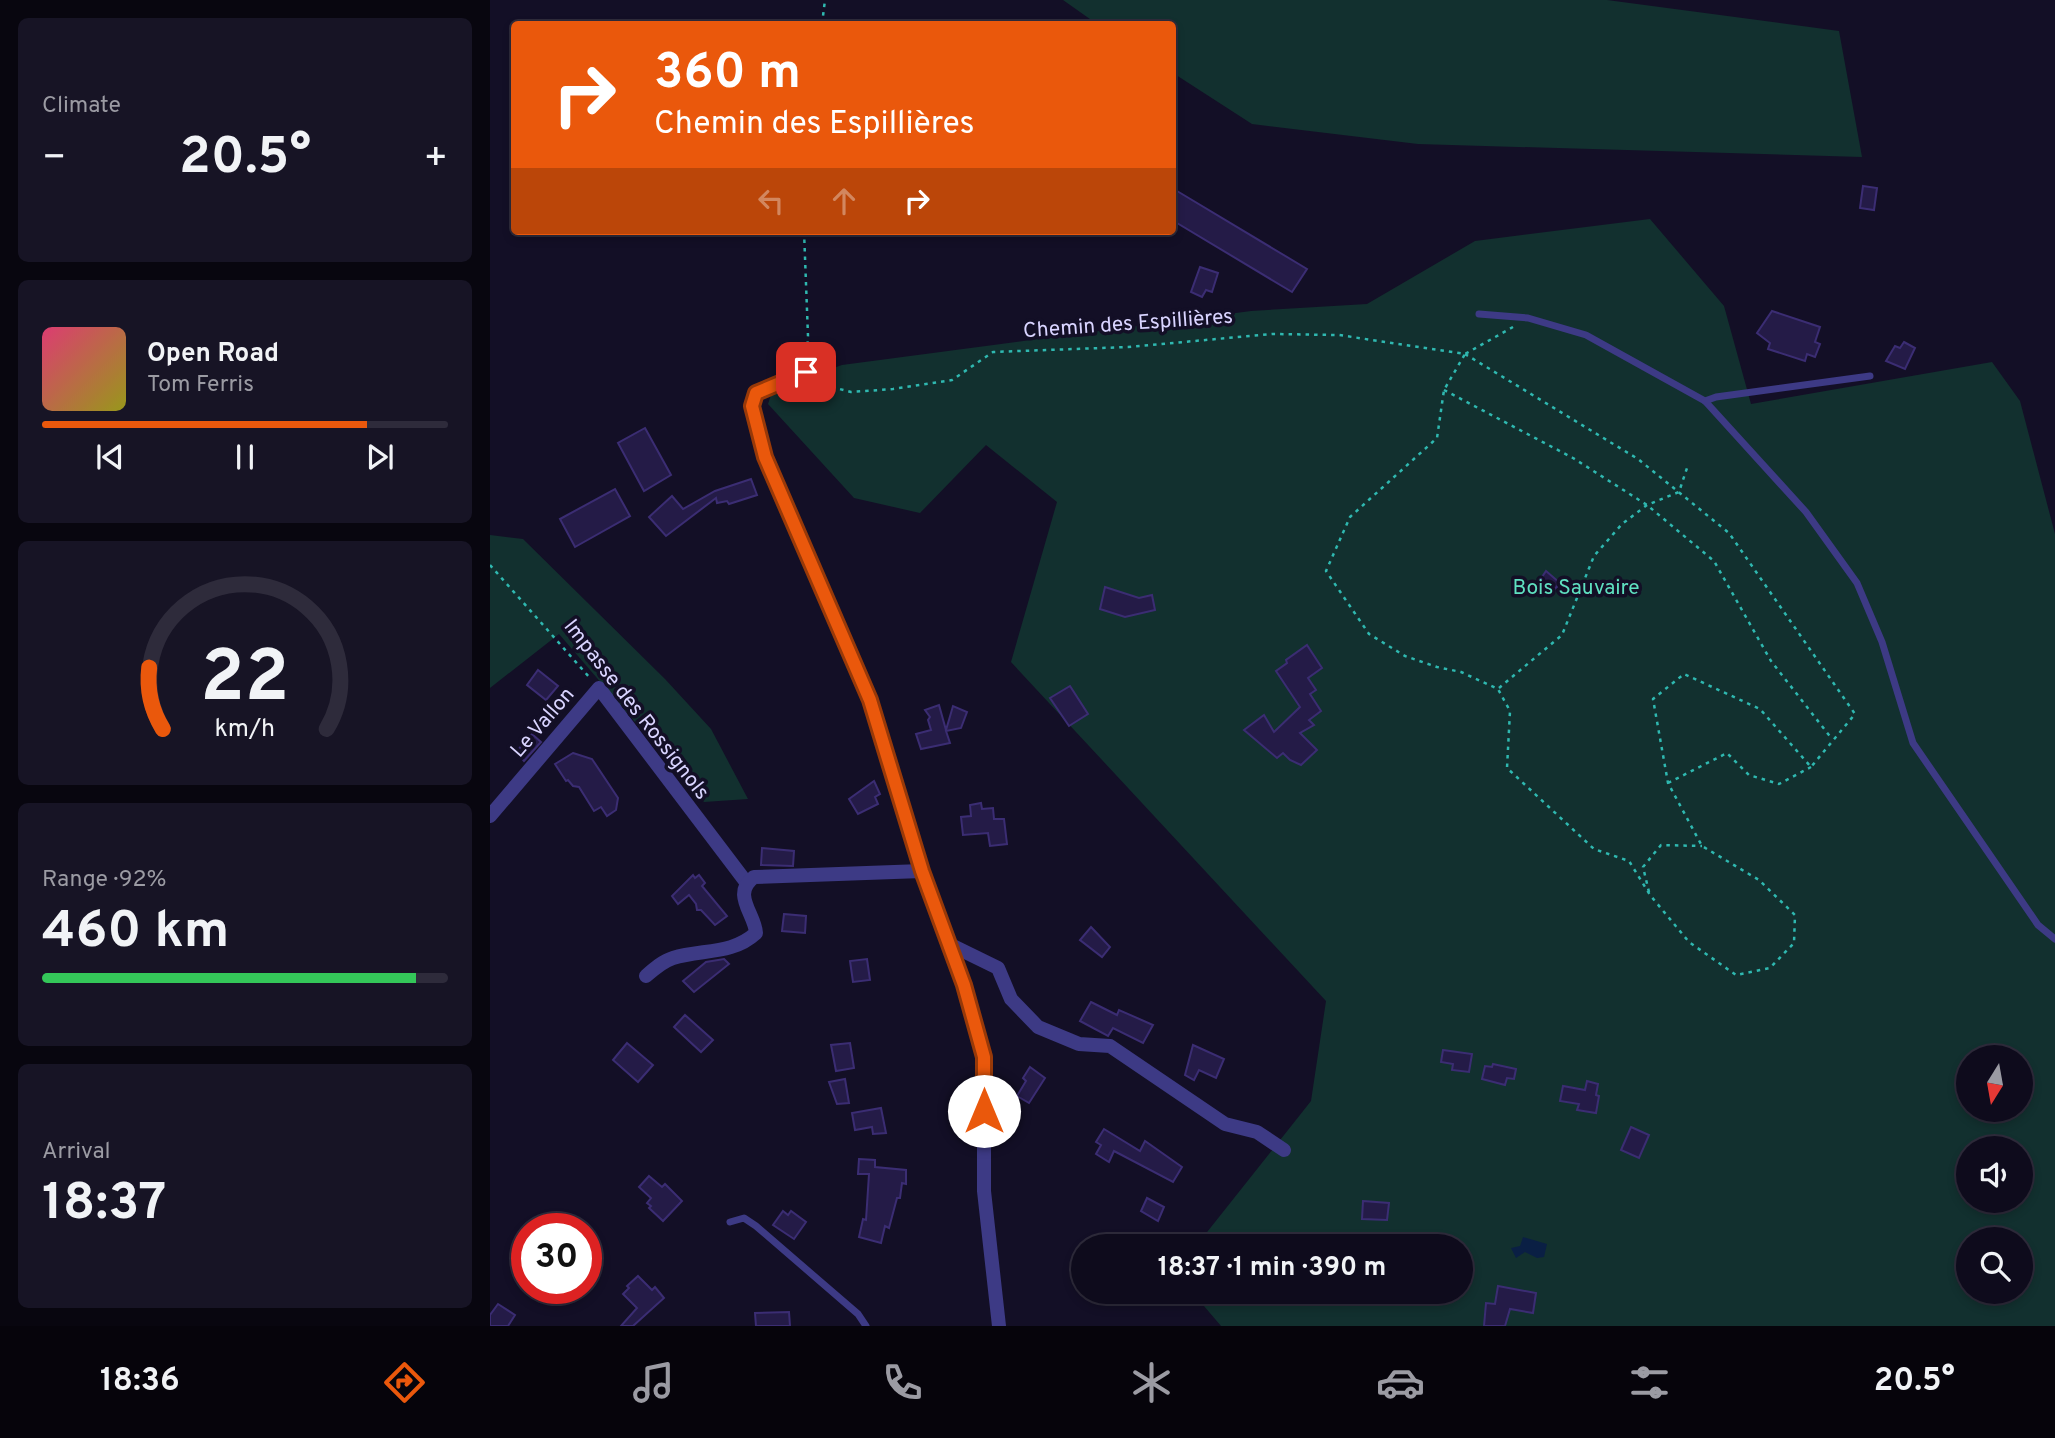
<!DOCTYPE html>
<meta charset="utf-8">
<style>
:root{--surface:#0e0b1c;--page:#171425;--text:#f1f3f6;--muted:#9b9ba3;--line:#2e2b3b;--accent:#ea580c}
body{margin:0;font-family:Overpass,sans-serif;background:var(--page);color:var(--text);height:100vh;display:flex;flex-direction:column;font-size:26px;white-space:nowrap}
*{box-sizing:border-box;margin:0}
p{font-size:23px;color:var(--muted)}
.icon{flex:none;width:38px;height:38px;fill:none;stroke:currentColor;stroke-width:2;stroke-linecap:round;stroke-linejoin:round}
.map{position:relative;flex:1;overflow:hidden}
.details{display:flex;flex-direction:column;gap:18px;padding:18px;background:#08060f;width:490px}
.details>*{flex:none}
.guide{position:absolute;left:21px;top:21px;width:665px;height:214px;border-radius:7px;box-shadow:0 4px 10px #0003,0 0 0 2px var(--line);background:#ea580c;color:#fff;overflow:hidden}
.needle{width:46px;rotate:191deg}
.buttons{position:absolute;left:1466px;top:1045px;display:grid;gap:14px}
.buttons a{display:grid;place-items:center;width:77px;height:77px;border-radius:50%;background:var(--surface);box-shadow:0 4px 10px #0003,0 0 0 2px var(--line);font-size:35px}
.speed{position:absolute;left:21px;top:1213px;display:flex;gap:14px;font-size:35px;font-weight:700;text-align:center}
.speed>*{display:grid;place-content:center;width:91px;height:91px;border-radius:50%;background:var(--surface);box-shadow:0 4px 10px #0003,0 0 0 2px var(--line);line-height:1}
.speed .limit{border:10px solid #d22;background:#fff;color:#111}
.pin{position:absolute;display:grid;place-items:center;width:60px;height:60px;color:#fff;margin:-30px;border-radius:14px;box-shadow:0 4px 10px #0006}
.me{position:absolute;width:77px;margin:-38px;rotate:0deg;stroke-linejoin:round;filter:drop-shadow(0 0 5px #0008)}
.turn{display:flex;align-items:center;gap:24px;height:147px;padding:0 28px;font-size:32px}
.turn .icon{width:91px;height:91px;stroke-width:2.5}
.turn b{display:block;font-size:49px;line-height:60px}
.lanes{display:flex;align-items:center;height:66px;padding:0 28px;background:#0003;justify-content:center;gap:35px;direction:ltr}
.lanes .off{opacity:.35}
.big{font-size:52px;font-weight:700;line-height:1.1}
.details .tile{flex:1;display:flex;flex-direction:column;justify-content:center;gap:10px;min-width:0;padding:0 24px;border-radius:10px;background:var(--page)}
.details .dial{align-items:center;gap:0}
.dial svg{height:182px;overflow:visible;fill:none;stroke:var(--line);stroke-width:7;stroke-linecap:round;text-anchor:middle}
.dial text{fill:var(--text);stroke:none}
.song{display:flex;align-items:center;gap:21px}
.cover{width:84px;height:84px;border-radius:10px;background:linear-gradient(135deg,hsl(340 70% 55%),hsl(60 70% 35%))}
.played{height:7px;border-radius:4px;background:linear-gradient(90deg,var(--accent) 80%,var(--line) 80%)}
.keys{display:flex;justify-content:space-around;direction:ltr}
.heat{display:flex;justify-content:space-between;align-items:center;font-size:38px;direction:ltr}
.charge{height:10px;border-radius:5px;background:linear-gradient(90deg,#34c759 92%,var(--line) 0)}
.trip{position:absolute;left:581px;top:1234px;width:402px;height:70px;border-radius:35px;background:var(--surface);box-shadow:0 4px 10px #0003,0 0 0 2px var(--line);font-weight:700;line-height:70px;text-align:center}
.tabs{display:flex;height:112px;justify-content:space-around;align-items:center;background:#06040b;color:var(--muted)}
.tabs .icon{width:49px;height:49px}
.tabs .active{color:var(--accent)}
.tabs b{font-size:32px;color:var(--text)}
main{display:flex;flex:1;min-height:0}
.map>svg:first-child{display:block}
.green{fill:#12302f;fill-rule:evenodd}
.water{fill:#0a1f44}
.building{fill:#241b47;stroke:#3b2d73;stroke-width:2}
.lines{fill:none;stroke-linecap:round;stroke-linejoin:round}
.path{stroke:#2fb8b0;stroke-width:2.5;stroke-dasharray:3.5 5;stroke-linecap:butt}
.lane{stroke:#3d3a85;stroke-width:7}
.street{stroke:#3d3a85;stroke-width:14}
.route-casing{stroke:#983908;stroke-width:18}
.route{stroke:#ea580c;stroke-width:12}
.labels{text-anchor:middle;stroke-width:7;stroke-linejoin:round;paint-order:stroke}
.street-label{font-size:21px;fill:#d9d4ff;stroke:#130f26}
.park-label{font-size:21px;fill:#5fe0c0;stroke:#130f26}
</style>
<main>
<section class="details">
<div class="tile"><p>Climate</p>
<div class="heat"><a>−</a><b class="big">20.5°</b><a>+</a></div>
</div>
<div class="tile">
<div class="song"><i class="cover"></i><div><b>Open Road</b><p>Tom Ferris</p></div></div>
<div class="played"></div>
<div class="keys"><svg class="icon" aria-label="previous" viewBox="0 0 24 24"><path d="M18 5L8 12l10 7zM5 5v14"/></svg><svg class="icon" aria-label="pause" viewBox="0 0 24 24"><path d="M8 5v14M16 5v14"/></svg><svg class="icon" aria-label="next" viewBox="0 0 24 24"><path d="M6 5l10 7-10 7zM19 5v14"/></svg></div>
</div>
<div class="tile dial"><svg viewBox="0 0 100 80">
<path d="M14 69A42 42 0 1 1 86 69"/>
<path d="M14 69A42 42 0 0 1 8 42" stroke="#ea580c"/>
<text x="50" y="56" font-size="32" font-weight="700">22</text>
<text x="50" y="72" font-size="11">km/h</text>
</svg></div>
<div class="tile"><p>Range · 92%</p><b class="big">460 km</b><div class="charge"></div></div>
<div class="tile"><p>Arrival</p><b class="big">18:37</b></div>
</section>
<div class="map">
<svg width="1565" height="1326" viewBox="0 0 1565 1326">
<rect width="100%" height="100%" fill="#130f26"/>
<g class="green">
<polygon points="573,0 1117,0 1349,31 1372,157 928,144 762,124 683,73 682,24 607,24"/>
<path d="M1160 219 1234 306 1261 404 1502 362 1530 401 1565 534V1326H731L702 1292H971V1246H706L821 1101 836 1001 521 662 567 502 496 445 430 513 364 498 278 404 283 389 352 365 761 311 877 304 985 241ZM1479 1057H1531V1110H1479ZM1479 1148H1531V1200H1479ZM1479 1239H1531V1292H1479Z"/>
<polygon points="0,535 33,539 175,679 221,729 258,799 214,802 69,634 0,688"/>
</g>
<polygon class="water" points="1033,1237 1057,1244 1054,1257 1047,1258 1035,1252 1026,1258 1021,1248 1030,1246"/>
<g class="building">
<polygon points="1373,186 1387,188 1384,210 1370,208"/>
<polygon points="682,188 817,269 802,292 682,220"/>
<polygon points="710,267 728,273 722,292 716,290 712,297 701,292"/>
<polygon points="1282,311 1330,327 1325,342 1330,344 1325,357 1317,354 1315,361 1278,349 1280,343 1267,333"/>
<polygon points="1414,342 1425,348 1415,369 1396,361 1405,346 1410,348"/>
<polygon points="155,428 181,475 154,491 128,443"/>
<polygon points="261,479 267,495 239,504 237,501 227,503 226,498 176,536 159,517 182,496 193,509 225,491"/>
<polygon points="125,489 140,516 85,547 70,519"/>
<polygon points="1056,571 1070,583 1061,594 1048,583"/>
<polygon points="615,587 649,598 662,595 665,610 635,617 610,609"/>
<polygon points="817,645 832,668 818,678 826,690 820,694 831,711 819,720 824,725 810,733 827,750 811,765 800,760 793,753 787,758 754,730 774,715 784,732 810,707 786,671 797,663 796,660"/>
<polygon points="48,670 68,686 56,700 37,685"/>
<polygon points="580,686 598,714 579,726 560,698"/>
<polygon points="449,705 456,730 463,706 477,712 471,728 456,731 460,743 431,749 426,734 441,730 438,720 440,717 435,710"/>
<polygon points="42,734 51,742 34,761 26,752"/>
<polygon points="83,753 102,759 128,798 126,810 117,816 111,807 104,811 89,787 83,786 78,780 76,781 65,764"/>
<polygon points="384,781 390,794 385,797 388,804 368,814 359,799"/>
<polygon points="491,803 492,809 503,808 504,819 514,819 517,844 500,846 498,833 473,835 471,817 481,816 480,805"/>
<polygon points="272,848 304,851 303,866 271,865"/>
<polygon points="203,875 205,878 209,875 215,883 212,886 237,916 225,925 211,910 207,910 206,904 199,895 188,904 182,896"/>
<polygon points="294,914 316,916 315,933 292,931"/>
<polygon points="601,927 620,947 612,957 590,940"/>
<polygon points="234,959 239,964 204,992 193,981 216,962"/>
<polygon points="377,959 380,980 363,982 360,961"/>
<polygon points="601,1002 627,1015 629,1010 663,1025 653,1043 623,1028 618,1036 590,1021"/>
<polygon points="195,1015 223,1040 211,1052 184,1027"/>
<polygon points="137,1043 163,1065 148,1082 123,1060"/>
<polygon points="360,1043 364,1068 346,1071 341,1045"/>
<polygon points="703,1045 734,1059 726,1078 709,1070 704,1080 695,1075"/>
<polygon points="953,1050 982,1054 979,1072 962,1070 963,1064 951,1062"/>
<polygon points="1003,1064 1026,1069 1024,1079 1017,1078 1015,1085 992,1079 995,1066 1002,1067"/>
<polygon points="540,1067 555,1078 539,1103 527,1096 536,1081 533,1078"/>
<polygon points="355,1079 359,1103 347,1104 339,1082"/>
<polygon points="1097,1081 1108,1084 1106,1095 1109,1096 1106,1113 1087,1110 1089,1104 1070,1101 1073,1086 1095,1090"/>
<polygon points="391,1108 396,1133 383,1134 382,1127 365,1130 362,1113"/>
<polygon points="1141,1127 1159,1135 1149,1158 1131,1150"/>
<polygon points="614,1129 650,1151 655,1141 692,1167 683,1182 624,1151 619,1162 606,1154 611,1145 606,1142"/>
<polygon points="369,1159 385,1160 385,1167 416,1170 416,1184 412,1183 410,1198 407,1198 399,1228 395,1226 391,1243 369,1237 373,1219 376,1220 379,1174 368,1174"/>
<polygon points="159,1176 172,1187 175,1184 192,1201 173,1221 159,1208 161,1206 157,1203 161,1198 149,1187"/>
<polygon points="657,1198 674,1207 668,1221 651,1211"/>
<polygon points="873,1201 899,1203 897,1220 872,1219"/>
<polygon points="293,1211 298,1215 301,1211 316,1222 304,1239 283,1225"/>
<polygon points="148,1276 162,1290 165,1287 174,1298 143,1326 131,1326 147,1308 133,1294 139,1288 137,1286"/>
<polygon points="1008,1286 1046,1293 1043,1313 1020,1309 1015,1326 994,1326 996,1303 1005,1304"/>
<polygon points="8,1304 25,1315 18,1326 0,1326 0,1315"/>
<polygon points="299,1312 300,1326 266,1326 265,1313"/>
</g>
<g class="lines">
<g class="path">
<polyline points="332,24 335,0"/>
<polyline points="314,231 318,336 317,358"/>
<polygon points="975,354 1148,459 1239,533 1365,714 1321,767 1270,709 1194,674 1163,699 1178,783 1212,846 1269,880 1305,915 1304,943 1280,968 1246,975 1199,942 1160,895 1139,861 1104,849 1017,768 1020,711 1008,689 971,672 947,667 915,656 879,634 836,571 860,517 947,438 954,390"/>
<polyline points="327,379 338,386 361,392 403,389 462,380 503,352 638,347 782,334 849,335 975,354 1023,327"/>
<polyline points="954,390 1083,458 1157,505 1224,561 1281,661 1342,739"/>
<polyline points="0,565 100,678"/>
<polyline points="1009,688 1072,635 1104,556 1132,524 1157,505 1189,492 1198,465"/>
<polyline points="1178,783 1237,753 1259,775 1289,784 1321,767"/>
<polyline points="1159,892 1153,867 1171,845 1212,846"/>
</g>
<g class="lane">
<polyline points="989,314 1038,318 1096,335 1215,401 1316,512 1367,583 1392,642 1423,743 1548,925 1565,939"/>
<polyline points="1215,401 1226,397 1380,376"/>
<polyline points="240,1222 254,1218 266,1226 368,1314 376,1326"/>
</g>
<g class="street">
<polyline points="316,372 266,393 262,406 275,457 380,700 432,871 474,985 494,1057 494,1191 509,1326"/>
<polyline points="0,816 109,688 256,882"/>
<polyline points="461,945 508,968 521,999 548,1027 589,1044 620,1046 735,1124 767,1132 794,1150"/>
<path d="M156 976C164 969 173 961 183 958 212 949 242 955 266 933 265 914 241 894 264 877L432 871"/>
</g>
</g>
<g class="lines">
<g class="route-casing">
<polyline id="route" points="316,372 266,393 262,406 275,457 380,700 432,871 474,985 494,1057 494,1111"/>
</g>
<use href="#route" class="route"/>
</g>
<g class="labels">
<g class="street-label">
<text transform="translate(638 323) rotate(-4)" y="7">Chemin des Espillières</text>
<text transform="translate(147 709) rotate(52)" y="7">Impasse des Rossignols</text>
<text transform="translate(52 722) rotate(-49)" y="7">Le Vallon</text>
</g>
<g class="park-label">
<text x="1086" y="594">Bois Sauvaire</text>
</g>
</g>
</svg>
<div class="buttons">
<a><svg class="needle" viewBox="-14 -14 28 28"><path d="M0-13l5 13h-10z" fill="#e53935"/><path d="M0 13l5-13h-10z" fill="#9b9ba3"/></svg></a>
<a><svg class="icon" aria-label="sound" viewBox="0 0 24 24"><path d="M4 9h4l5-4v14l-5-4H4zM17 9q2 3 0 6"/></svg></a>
<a><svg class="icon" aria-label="search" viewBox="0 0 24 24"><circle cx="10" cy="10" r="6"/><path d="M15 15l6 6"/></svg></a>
</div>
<div class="speed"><div class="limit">30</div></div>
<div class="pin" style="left:316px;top:372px;background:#d93025"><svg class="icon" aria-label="arrive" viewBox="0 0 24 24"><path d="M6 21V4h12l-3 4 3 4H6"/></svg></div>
<svg class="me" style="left:494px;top:1111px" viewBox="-20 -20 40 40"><circle r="19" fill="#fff"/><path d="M0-13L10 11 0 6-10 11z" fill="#ea580c"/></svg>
<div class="trip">18:37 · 1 min · 390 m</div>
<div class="guide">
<div class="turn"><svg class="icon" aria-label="right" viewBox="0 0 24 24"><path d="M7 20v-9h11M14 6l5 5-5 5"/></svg><div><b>360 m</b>Chemin des Espillières</div></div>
<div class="lanes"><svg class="icon off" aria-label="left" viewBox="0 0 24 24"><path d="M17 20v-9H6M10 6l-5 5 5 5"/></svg><svg class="icon off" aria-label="ahead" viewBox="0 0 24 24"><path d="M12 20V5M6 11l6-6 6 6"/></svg><svg class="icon" aria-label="right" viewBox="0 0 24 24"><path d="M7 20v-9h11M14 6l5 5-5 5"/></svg></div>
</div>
</div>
</main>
<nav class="tabs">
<b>18:36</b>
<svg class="icon active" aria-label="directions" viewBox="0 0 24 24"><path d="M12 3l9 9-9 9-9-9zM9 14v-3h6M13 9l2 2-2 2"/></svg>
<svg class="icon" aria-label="music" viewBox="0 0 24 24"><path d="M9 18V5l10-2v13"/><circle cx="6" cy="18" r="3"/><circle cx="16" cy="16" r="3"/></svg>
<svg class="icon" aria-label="phone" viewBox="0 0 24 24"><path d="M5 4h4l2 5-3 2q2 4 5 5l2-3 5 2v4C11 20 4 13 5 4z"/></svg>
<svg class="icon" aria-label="climate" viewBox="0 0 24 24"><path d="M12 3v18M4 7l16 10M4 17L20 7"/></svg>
<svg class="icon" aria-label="car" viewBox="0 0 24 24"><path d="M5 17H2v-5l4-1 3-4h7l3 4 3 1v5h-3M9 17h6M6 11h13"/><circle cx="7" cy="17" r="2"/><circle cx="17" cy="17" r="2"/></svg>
<svg class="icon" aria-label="filters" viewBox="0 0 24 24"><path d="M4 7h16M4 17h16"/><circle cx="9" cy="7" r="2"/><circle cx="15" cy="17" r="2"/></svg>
<b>20.5°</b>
</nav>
